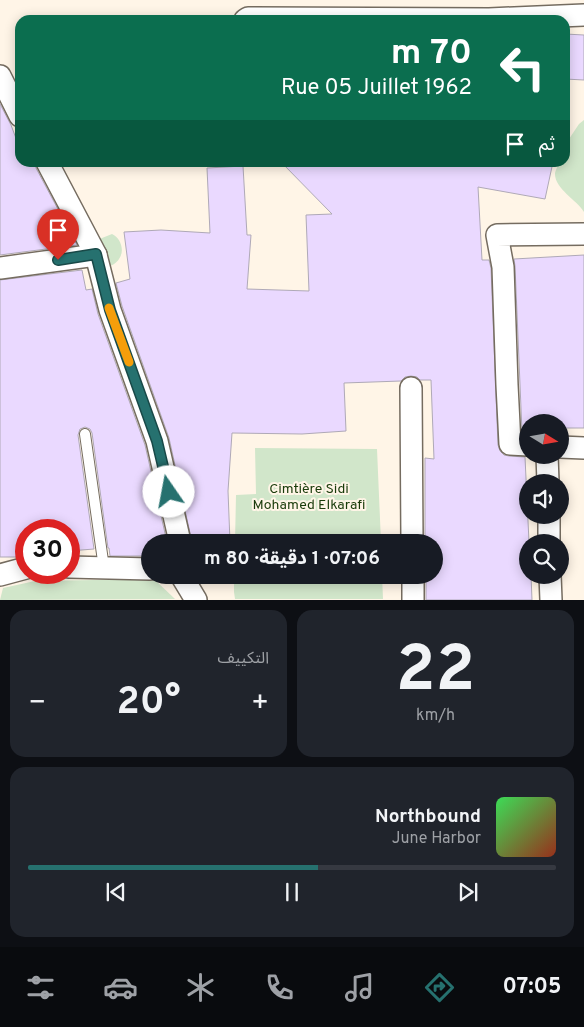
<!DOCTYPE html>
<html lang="ar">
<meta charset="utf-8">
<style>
:root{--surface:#171b24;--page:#20242c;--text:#f1f3f6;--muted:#9ea1a6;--line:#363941;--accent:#26716f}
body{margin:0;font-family:Overpass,"Noto Sans Arabic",sans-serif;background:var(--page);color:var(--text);direction:rtl;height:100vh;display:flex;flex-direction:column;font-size:19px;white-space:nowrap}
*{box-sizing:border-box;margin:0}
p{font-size:16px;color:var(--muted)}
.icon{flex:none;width:28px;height:28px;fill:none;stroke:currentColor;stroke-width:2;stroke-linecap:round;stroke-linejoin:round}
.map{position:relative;height:600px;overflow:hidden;direction:ltr}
.sheet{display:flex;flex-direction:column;gap:10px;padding:10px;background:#0d0f14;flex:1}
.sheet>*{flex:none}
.hud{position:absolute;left:15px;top:15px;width:555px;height:152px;border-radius:15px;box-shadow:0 2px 12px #0003;direction:rtl;background:#0b6e4f;color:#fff;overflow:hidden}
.needle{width:32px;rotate:101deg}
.buttons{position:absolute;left:519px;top:414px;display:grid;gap:10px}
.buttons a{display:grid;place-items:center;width:50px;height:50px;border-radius:50%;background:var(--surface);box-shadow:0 2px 12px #0003;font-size:25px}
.speed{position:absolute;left:15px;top:519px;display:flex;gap:10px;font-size:25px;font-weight:700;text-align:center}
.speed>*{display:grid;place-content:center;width:65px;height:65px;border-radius:50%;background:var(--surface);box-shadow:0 2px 12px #0003;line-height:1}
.speed .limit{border:8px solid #d22;background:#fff;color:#111}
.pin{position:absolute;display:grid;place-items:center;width:42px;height:42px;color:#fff;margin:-51px -21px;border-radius:50% 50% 50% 0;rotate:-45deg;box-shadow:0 0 5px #0007}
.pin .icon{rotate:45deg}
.me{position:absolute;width:55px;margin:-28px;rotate:348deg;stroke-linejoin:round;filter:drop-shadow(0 0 4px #0008)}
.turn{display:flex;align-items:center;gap:18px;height:105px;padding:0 15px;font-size:22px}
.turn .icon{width:65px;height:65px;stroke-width:2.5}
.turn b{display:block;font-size:35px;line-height:42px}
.then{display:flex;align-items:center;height:48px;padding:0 15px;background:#0003;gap:10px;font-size:19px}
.big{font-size:38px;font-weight:700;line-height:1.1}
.sheet .widget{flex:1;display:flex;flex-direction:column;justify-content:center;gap:8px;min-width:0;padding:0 18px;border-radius:15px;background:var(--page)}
.sheet .dial{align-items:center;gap:0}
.dial b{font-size:65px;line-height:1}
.song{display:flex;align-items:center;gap:15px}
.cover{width:60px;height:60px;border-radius:8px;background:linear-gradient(135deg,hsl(130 70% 55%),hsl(10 70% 35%))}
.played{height:5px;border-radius:2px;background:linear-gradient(90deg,var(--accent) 55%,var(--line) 55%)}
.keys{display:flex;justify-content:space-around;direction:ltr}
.heat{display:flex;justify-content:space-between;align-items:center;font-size:28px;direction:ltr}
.sheet .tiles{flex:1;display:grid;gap:10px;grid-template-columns:1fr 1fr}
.widget:last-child{grid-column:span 2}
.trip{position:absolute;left:141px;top:534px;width:302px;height:50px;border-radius:25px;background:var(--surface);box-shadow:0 2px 12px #0003;font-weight:700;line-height:50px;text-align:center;direction:rtl}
.tab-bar{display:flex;height:80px;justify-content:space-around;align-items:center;background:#090b0e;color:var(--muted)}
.tab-bar .icon{width:35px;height:35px}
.tab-bar .on{color:var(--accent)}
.tab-bar b{font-size:22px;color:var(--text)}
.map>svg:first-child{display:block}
.green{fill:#d1e6ca}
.building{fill:#ead9ff;stroke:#afa9b7}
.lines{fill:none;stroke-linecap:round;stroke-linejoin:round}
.lane-casing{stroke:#756c60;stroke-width:12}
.street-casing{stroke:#756c60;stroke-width:24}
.lane{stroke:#fff;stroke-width:10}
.street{stroke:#fff;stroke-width:21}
.route-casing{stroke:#194948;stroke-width:12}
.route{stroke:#26716f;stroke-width:9}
.slow{stroke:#f59e0b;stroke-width:9}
.labels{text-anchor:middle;stroke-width:4;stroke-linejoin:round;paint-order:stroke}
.park-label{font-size:14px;fill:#193b0a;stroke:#fff5e7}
</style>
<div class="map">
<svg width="584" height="600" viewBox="0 0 584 600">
<rect width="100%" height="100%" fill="#fff5e7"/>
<g class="green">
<path d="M584 120V212C577 200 555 189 555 174 555 171 558 166 559 163L565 162V145L579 124Z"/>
<path d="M112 234C121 238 125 251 119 259 117 263 110 266 106 269L97 240Z"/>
<polygon points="255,448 377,449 381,542 235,542 236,495 256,494"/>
<polygon points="234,575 382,575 383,599 235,599 234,592"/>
<polygon points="154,579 175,599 0,600 3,588 35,581"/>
</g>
<g class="building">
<polygon points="565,34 584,35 584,80 565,79"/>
<polygon points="0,104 11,125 20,149 20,162 35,162 36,168 77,245 0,255"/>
<polygon points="281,162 553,162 545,199 478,187 482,260 489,260 491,268 498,445 500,451 504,455 509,456 525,457 529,542 528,542 528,575 531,575 532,600 426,600 426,575 435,575 435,542 425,542 425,458 434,459 431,380 420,380 417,377 411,376 405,377 401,381 344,383 346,431 302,434 232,433 228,491 230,542 192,542 169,438 122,306 116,283 130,279 124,232 161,230 210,233 207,168 243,166 247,235 251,235 247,289 309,291 306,215 332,214"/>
<polygon points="584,255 584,428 560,428 560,422 528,422 528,427 524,427 524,432 522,432 515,266 514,259"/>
<polygon points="82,270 86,290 92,289 98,314 145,445 167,542 150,542 150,556 110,556 109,548 108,548 92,433 90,429 85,427 80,429 78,435 94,549 69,551 69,530 26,530 26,553 21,553 20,557 0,557 0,280"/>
</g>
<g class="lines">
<g class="lane-casing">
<polyline id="lane" points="85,434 104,568"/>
</g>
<g class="street-casing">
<g id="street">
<polyline points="245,20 248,18 489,19 584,15"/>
<polyline points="0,76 20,116"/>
<polyline points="47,162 96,255 110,310 157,441 180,542"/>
<polyline points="0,268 96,255"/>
<polyline points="411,388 412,542"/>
<polyline points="528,445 510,444 507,385 503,267 497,235 584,234"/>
<polyline points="560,447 584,448"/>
<polyline points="547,455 548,482"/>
<polyline points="549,515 549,542"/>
<polyline points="69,567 150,569"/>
<polyline points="0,575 26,568"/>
<polyline points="181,575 196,600"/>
<polyline points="413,575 413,600"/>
<polyline points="550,575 551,600"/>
</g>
</g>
<use href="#lane" class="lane"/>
<use href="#street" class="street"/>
</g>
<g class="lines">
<g class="route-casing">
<polyline id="route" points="58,260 96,254 110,310 157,441 169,492"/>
</g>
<use href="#route" class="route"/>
<polyline class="slow" points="109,308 129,362"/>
</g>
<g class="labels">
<g class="park-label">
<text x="309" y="493">Cimtière Sidi<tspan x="309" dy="16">Mohamed Elkarafi</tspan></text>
</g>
</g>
</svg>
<div class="buttons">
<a><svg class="needle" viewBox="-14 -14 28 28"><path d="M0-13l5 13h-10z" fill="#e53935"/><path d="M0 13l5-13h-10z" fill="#9ea1a6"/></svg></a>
<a><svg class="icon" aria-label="sound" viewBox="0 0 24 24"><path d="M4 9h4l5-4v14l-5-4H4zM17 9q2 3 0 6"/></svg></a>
<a><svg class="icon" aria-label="search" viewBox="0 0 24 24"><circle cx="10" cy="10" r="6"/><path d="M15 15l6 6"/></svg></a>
</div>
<div class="speed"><div class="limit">30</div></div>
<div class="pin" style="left:58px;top:260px;background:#d93025"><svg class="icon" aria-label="arrive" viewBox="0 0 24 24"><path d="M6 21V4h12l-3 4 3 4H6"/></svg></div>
<svg class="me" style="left:169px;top:492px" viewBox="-20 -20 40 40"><circle r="19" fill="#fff"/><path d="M0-13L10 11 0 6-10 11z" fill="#26716f"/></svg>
<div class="trip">07:06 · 1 دقيقة · 80 m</div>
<div class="hud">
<div class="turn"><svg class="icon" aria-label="left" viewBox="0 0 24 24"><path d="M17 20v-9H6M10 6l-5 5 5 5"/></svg><div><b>70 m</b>Rue 05 Juillet 1962</div></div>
<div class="then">ثم<svg class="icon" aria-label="arrive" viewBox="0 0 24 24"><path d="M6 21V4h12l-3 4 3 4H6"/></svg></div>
</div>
</div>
<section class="sheet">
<div class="tiles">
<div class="widget dial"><b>22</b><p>km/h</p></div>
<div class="widget"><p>التكييف</p>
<div class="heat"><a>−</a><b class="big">20°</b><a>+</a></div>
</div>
<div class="widget">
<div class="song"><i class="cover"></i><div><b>Northbound</b><p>June Harbor</p></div></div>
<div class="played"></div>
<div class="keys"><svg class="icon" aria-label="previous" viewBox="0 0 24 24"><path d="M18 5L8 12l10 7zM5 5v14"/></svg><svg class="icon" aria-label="pause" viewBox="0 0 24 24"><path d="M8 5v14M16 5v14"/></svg><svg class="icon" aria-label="next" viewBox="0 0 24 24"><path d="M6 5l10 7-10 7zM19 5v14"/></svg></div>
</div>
</div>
</section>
<nav class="tab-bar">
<b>07:05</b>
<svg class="icon on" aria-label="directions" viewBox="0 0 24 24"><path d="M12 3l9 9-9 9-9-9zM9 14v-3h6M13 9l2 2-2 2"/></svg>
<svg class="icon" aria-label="music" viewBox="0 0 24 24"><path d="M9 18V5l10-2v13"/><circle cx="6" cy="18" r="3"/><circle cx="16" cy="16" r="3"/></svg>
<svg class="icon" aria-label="phone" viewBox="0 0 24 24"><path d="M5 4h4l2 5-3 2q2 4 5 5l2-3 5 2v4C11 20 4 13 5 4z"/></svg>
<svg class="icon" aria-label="climate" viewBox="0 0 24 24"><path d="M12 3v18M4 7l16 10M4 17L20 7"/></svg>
<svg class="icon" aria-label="car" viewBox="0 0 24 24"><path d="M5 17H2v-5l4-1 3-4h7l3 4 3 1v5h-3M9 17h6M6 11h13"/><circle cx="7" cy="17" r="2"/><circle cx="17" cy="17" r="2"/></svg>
<svg class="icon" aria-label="filters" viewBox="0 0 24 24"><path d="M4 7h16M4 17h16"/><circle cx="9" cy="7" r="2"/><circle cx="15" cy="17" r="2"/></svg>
</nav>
